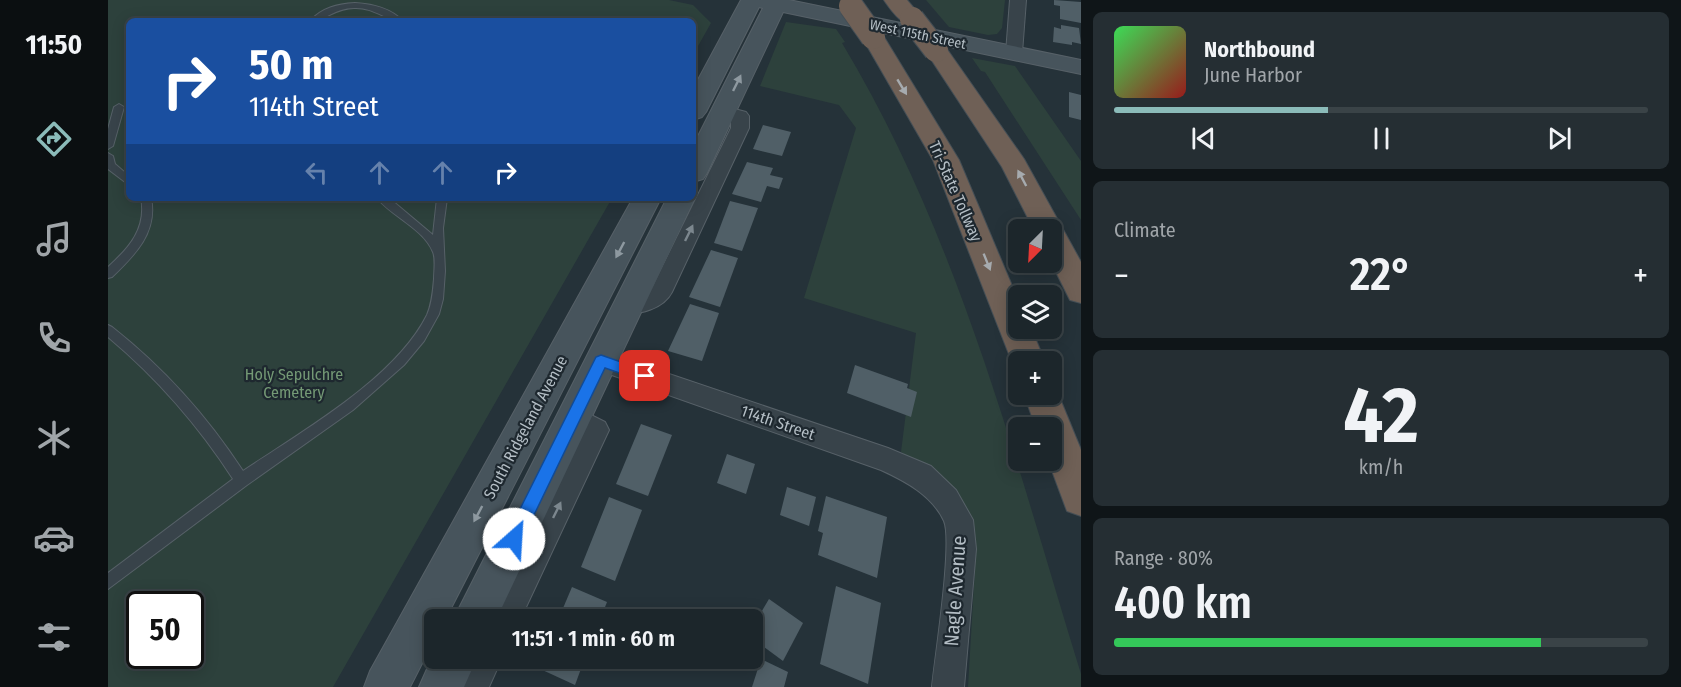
<!DOCTYPE html>
<meta charset="utf-8">
<style>
:root{--surface:#1c262b;--page:#252e33;--text:#f1f3f6;--muted:#a0a5a9;--line:#3a4347;--accent:#8bbbb9}
body{margin:0;font-family:"Fira Sans Condensed",sans-serif;background:var(--page);color:var(--text);height:100vh;display:flex;flex-direction:column;font-size:22px;white-space:nowrap}
*{box-sizing:border-box;margin:0}
p{font-size:20px;color:var(--muted)}
.icon{flex:none;width:33px;height:33px;fill:none;stroke:currentColor;stroke-width:2;stroke-linecap:round;stroke-linejoin:round}
.map{position:relative;flex:1;overflow:hidden}
.sheet{display:flex;flex-direction:column;gap:12px;padding:12px;background:#0f1518;width:600px}
.sheet>*{flex:none}
.hud{position:absolute;left:18px;top:18px;width:570px;height:183px;border-radius:9px;box-shadow:0 3px 15px #0003,0 0 0 2px var(--line);background:#1a4fa0;color:#fff;overflow:hidden}
.needle{width:39px;rotate:204deg}
.fabs{position:absolute;left:900px;top:219px;display:grid;gap:12px}
.fabs a{display:grid;place-items:center;width:54px;height:54px;border-radius:9px;background:var(--surface);box-shadow:0 3px 15px #0003,0 0 0 2px var(--line);font-size:30px}
.speed{position:absolute;left:18px;top:591px;display:flex;gap:12px;font-size:30px;font-weight:700;text-align:center}
.speed>*{display:grid;place-content:center;width:78px;height:78px;border-radius:50%;background:var(--surface);box-shadow:0 3px 15px #0003,0 0 0 2px var(--line);line-height:1}
.speed .limit{border:3px solid #111;border-radius:9px;background:#fff;color:#111}
.pin{position:absolute;display:grid;place-items:center;width:51px;height:51px;color:#fff;margin:-26px;border-radius:12px;box-shadow:0 3px 9px #0006}
.me{position:absolute;width:66px;margin:-33px;rotate:26deg;stroke-linejoin:round;filter:drop-shadow(0 0 4px #0008)}
.turn{display:flex;align-items:center;gap:21px;height:126px;padding:0 24px;font-size:27px}
.turn .icon{width:78px;height:78px;stroke-width:2.5}
.turn b{display:block;font-size:42px;line-height:51px}
.lanes{display:flex;align-items:center;height:57px;padding:0 24px;background:#0003;justify-content:center;gap:30px;direction:ltr}
.lanes .off{opacity:.35}
.big{font-size:45px;font-weight:600;line-height:1.1}
.sheet .card{flex:1;display:flex;flex-direction:column;justify-content:center;gap:9px;min-width:0;padding:0 21px;border-radius:9px;background:var(--page)}
.sheet .dial{align-items:center;gap:0}
.dial b{font-size:78px;line-height:1}
.song{display:flex;align-items:center;gap:18px}
.cover{width:72px;height:72px;border-radius:9px;background:linear-gradient(135deg,hsl(130 70% 55%),hsl(0 70% 35%))}
.played{height:6px;border-radius:3px;background:linear-gradient(90deg,var(--accent) 40%,var(--line) 40%)}
.keys{display:flex;justify-content:space-around;direction:ltr}
.heat{display:flex;justify-content:space-between;align-items:center;font-size:33px;direction:ltr}
.charge{height:9px;border-radius:4px;background:linear-gradient(90deg,#34c759 80%,var(--line) 0)}
.trip{position:absolute;left:316px;top:609px;width:339px;height:60px;border-radius:9px;background:var(--surface);box-shadow:0 3px 15px #0003,0 0 0 2px var(--line);font-weight:600;line-height:60px;text-align:center}
main{display:flex;flex:1;min-height:0}
.tabs{display:flex;flex-direction:column;width:108px;justify-content:space-around;align-items:center;background:#0b0f11;color:var(--muted)}
.tabs .icon{width:42px;height:42px}
.tabs .selected{color:var(--accent)}
.tabs b{font-size:27px;color:var(--text)}
.map>svg:first-child{display:block}
.green{fill:#2d413c;fill-rule:evenodd}
.building{fill:#505f67}
.lines{fill:none;stroke-linecap:round;stroke-linejoin:round}
.lane-casing{stroke:#576168;stroke-width:2}
.street-casing{stroke:#576168;stroke-width:2}
.secondary-casing{stroke:#576168;stroke-width:2}
.highway-casing{stroke:#444e55;stroke-width:2}
.lane{fill:#38434a;fill-rule:evenodd}
.street{fill:#38434a;fill-rule:evenodd}
.secondary{fill:#47545c;fill-rule:evenodd}
.highway{fill:#6f6056;fill-rule:evenodd}
.highway-bridge-casing{stroke:#444e55;stroke-width:26;stroke-linecap:butt}
.highway-bridge{stroke:#6f6056;stroke-width:24}
.oneway{fill:#8e99a0}
.oneway2{fill:#a6abaf}
.oneway3{fill:#7c878e}
.route{fill:#1a73e8;stroke:#114b97;stroke-width:1.5}
.labels{text-anchor:middle;stroke-width:4.5;stroke-linejoin:round;paint-order:stroke}
.far-street-label{font-size:14px;fill:#b4bec5;stroke:#1e282f}
.street-label{font-size:16px;fill:#b4bec5;stroke:#1e282f}
.park-label{font-size:16px;fill:#749975;stroke:#1e282f}
.near-street-label{font-size:20px;fill:#b4bec5;stroke:#1e282f}
</style>
<main>
<nav class="tabs">
<b>11:50</b>
<svg class="icon selected" aria-label="directions" viewBox="0 0 24 24"><path d="M12 3l9 9-9 9-9-9zM9 14v-3h6M13 9l2 2-2 2"/></svg>
<svg class="icon" aria-label="music" viewBox="0 0 24 24"><path d="M9 18V5l10-2v13"/><circle cx="6" cy="18" r="3"/><circle cx="16" cy="16" r="3"/></svg>
<svg class="icon" aria-label="phone" viewBox="0 0 24 24"><path d="M5 4h4l2 5-3 2q2 4 5 5l2-3 5 2v4C11 20 4 13 5 4z"/></svg>
<svg class="icon" aria-label="climate" viewBox="0 0 24 24"><path d="M12 3v18M4 7l16 10M4 17L20 7"/></svg>
<svg class="icon" aria-label="car" viewBox="0 0 24 24"><path d="M5 17H2v-5l4-1 3-4h7l3 4 3 1v5h-3M9 17h6M6 11h13"/><circle cx="7" cy="17" r="2"/><circle cx="17" cy="17" r="2"/></svg>
<svg class="icon" aria-label="filters" viewBox="0 0 24 24"><path d="M4 7h16M4 17h16"/><circle cx="9" cy="7" r="2"/><circle cx="15" cy="17" r="2"/></svg>
</nav>
<div class="map">
<svg width="973" height="687" viewBox="0 0 973 687">
<rect width="100%" height="100%" fill="#253239"/>
<g class="green">
<path d="M0 0H561L585 5 603 23 585 55V21H21V198H504L225 687H0ZM32 604H82V656H32Z"/>
<polygon points="818,0 897,0 894,28 889,34 880,35 841,27"/>
<path d="M678 22 728 29 737 42 734 43C851 237 907 460 973 674V687H860L867 568 862 523 817 468 793 452 808 333 696 298 748 128 731 105 652 86Z"/>
<polygon points="864,58 907,66 973,161 973,220 877,72 873,71"/>
</g>
<g class="building">
<polygon points="946,0 973,2 973,23 952,19 952,6 946,5"/>
<polygon points="953,25 971,28 973,44 964,42 964,45 945,42 946,27 953,29"/>
<polygon points="961,92 973,95 973,120 961,117"/>
<polygon points="655,125 683,132 674,156 645,149"/>
<polygon points="639,162 665,168 662,175 675,178 671,189 659,186 653,202 624,194"/>
<polygon points="622,201 650,208 634,251 606,243"/>
<polygon points="603,250 630,258 612,307 581,297"/>
<polygon points="582,304 611,313 594,361 560,351"/>
<polygon points="747,365 800,384 799,388 809,392 803,417 739,393"/>
<polygon points="533,424 564,435 540,496 508,484"/>
<polygon points="619,454 647,464 638,494 609,483"/>
<polygon points="679,487 708,497 701,526 672,515"/>
<polygon points="718,496 779,517 769,578 710,555 715,533 710,531"/>
<polygon points="501,497 534,510 507,581 473,567"/>
<polygon points="728,586 773,603 760,684 712,664"/>
<polygon points="464,587 499,602 492,620 450,620"/>
<polygon points="661,599 695,623 675,661 645,639 645,626"/>
<polygon points="529,611 552,619 552,620 526,620"/>
<polygon points="434,658 477,658 467,685 430,668"/>
<polygon points="653,659 680,672 676,687 644,687"/>
</g>
<g class="lines">
<g class="lane-casing">
<g id="lane">
<path d="M247 3C265 4 282 8 295 21 278 21 266 7 246 8 227 8 217 21 202 21 214 8 229 4 247 3Z"/>
<polygon points="11,104 16,107 5,146 0,149 0,129 6,107"/>
<polygon points="0,153 5,156 7,164 21,176 21,185 0,169"/>
<path d="M33 198H43C50 232 27 255 4 277L0 278V267C21 248 39 228 33 198Z"/>
<path d="M269 198H281L325 235 329 198H339L335 228 337 271 335 299 331 314 316 341 296 365 245 410 139 485 0 589V573L125 479C90 425 49 378 0 337V325L4 327C56 368 99 416 135 471 193 432 287 379 319 315 324 304 325 291 326 279 326 271 328 259 325 252 315 228 284 217 269 198Z"/>
</g>
</g>
<g class="street-casing">
<g id="street">
<polygon points="902,0 918,0 914,53 906,58 898,53"/>
<path d="M615 106 638 112 641 116V128L564 292C556 308 530 317 513 311L509 305 513 299 529 295 545 286 623 128V120L609 116 606 112 609 108Z"/>
<path d="M493 351 780 448 823 466 848 490 865 520 868 549 856 687H824C827 657 845 542 836 521 824 495 797 481 773 470L484 368 481 361 484 354Z"/>
<polygon points="465,406 497,422 501,430 412,620 381,620 472,435 456,425 452,417 456,409"/>
<polygon points="361,658 394,658 381,687 348,687"/>
</g>
</g>
<g class="secondary-casing">
<g id="secondary">
<polygon points="633,0 681,0 973,60 973,74 675,12 599,173 595,179 585,182 585,146 655,8 651,7 598,112 594,117 585,120 585,89"/>
<polygon points="585,195 587,198 388,620 345,620 559,198 585,198"/>
<polygon points="525,198 553,198 337,620 327,620 327,638 302,687 256,687 262,671"/>
<polygon points="327,651 327,658 369,658 356,687 311,687"/>
</g>
</g>
<g class="highway-casing">
<g id="highway">
<path d="M776 0H799L815 19 812 24C795 28 785 13 776 0Z"/>
<polygon points="765,30 773,32 776,37 851,160 910,300 910,328 923,328 937,362 910,362 910,373 908,372 825,160 754,37 757,32"/>
<polygon points="828,43 836,45 916,159 973,262 973,303 962,300 943,262 944,230 926,230 894,167 817,50 820,45"/>
<polygon points="944,383 950,394 973,450 973,516 959,511 940,460 944,460 944,428 928,428 916,394 944,394"/>
</g>
</g>
<use href="#lane" class="lane"/>
<use href="#street" class="street"/>
<use href="#secondary" class="secondary"/>
<use href="#highway" class="highway"/>
<g class="highway-bridge-casing">
<g id="highway-bridge">
<polyline points="743,6 765,37"/>
<polyline points="804,19 828,50"/>
</g>
</g>
<use href="#highway-bridge" class="highway-bridge"/>
</g>
<defs><path id="oneway-solid" d="M-6-.8H1V-3.2L6.5 0L1 3.2V.8H-6Z" transform="scale(1.5)"/></defs>
<g class="oneway">
<use href="#oneway-solid" transform="translate(629 83) rotate(-64)"/>
<use href="#oneway-solid" transform="translate(512 250) rotate(118)"/>
<use href="#oneway-solid" transform="translate(370 514) rotate(118)"/>
</g>
<g class="oneway2">
<use href="#oneway-solid" transform="translate(794 87) rotate(59)"/>
<use href="#oneway-solid" transform="translate(914 178) rotate(-118)"/>
<use href="#oneway-solid" transform="translate(879 262) rotate(68)"/>
</g>
<g class="oneway3">
<use href="#oneway-solid" transform="translate(581 233) rotate(-64)"/>
<use href="#oneway-solid" transform="translate(449 510) rotate(-64)"/>
</g>
<polygon class="route" points="493,355 542,372 544,376 542,380 537,382 497,368 412,544 406,547 400,544 398,539 400,533 488,357"/>
<g class="labels">
<g class="far-street-label">
<text transform="translate(810 34) rotate(12)" y="5">West 115th Street</text>
</g>
<g class="street-label">
<text transform="translate(848 191) rotate(66)" y="6">Tri-State Tollway</text>
<text transform="translate(670 422) rotate(19)" y="6">114th Street</text>
<text transform="translate(417 427) rotate(-62)" y="6">South Ridgeland Avenue</text>
</g>
<g class="park-label">
<text x="186" y="380">Holy Sepulchre<tspan x="186" dy="18">Cemetery</tspan></text>
</g>
<g class="near-street-label">
<text transform="translate(847 591) rotate(-86)" y="7">Nagle Avenue</text>
</g>
</g>
</svg>
<div class="fabs">
<a><svg class="needle" viewBox="-14 -14 28 28"><path d="M0-13l5 13h-10z" fill="#e53935"/><path d="M0 13l5-13h-10z" fill="#a0a5a9"/></svg></a>
<a><svg class="icon" aria-label="layers" viewBox="0 0 24 24"><path d="M12 4l9 5-9 5-9-5zM3 14l9 5 9-5"/></svg></a>
<a>+</a>
<a>−</a>
</div>
<div class="speed"><div class="limit">50</div></div>
<div class="pin" style="left:537px;top:376px;background:#d93025"><svg class="icon" aria-label="arrive" viewBox="0 0 24 24"><path d="M6 21V4h12l-3 4 3 4H6"/></svg></div>
<svg class="me" style="left:406px;top:539px" viewBox="-20 -20 40 40"><circle r="19" fill="#fff"/><path d="M0-13L10 11 0 6-10 11z" fill="#1a73e8"/></svg>
<div class="trip">11:51 · 1 min · 60 m</div>
<div class="hud">
<div class="turn"><svg class="icon" aria-label="right" viewBox="0 0 24 24"><path d="M7 20v-9h11M14 6l5 5-5 5"/></svg><div><b>50 m</b>114th Street</div></div>
<div class="lanes"><svg class="icon off" aria-label="left" viewBox="0 0 24 24"><path d="M17 20v-9H6M10 6l-5 5 5 5"/></svg><svg class="icon off" aria-label="ahead" viewBox="0 0 24 24"><path d="M12 20V5M6 11l6-6 6 6"/></svg><svg class="icon off" aria-label="ahead" viewBox="0 0 24 24"><path d="M12 20V5M6 11l6-6 6 6"/></svg><svg class="icon" aria-label="right" viewBox="0 0 24 24"><path d="M7 20v-9h11M14 6l5 5-5 5"/></svg></div>
</div>
</div>
<section class="sheet">
<div class="card">
<div class="song"><i class="cover"></i><div><b>Northbound</b><p>June Harbor</p></div></div>
<div class="played"></div>
<div class="keys"><svg class="icon" aria-label="previous" viewBox="0 0 24 24"><path d="M18 5L8 12l10 7zM5 5v14"/></svg><svg class="icon" aria-label="pause" viewBox="0 0 24 24"><path d="M8 5v14M16 5v14"/></svg><svg class="icon" aria-label="next" viewBox="0 0 24 24"><path d="M6 5l10 7-10 7zM19 5v14"/></svg></div>
</div>
<div class="card"><p>Climate</p>
<div class="heat"><a>−</a><b class="big">22°</b><a>+</a></div>
</div>
<div class="card dial"><b>42</b><p>km/h</p></div>
<div class="card"><p>Range · 80%</p><b class="big">400 km</b><div class="charge"></div></div>
</section>
</main>
